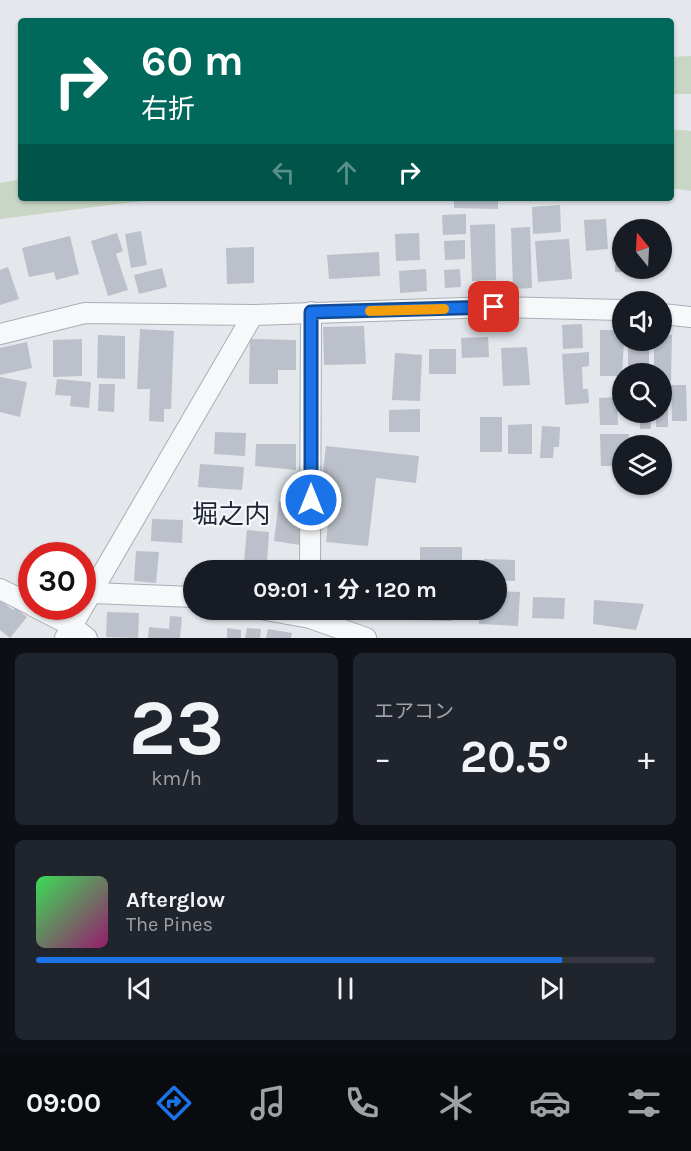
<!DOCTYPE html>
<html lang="ja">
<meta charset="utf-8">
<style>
:root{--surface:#171b24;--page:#20242c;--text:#f1f3f6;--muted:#9ea1a6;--line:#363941;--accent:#1a73e8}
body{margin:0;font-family:Karla,"Noto Sans JP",sans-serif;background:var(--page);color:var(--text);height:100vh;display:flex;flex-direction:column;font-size:22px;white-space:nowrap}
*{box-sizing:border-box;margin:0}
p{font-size:20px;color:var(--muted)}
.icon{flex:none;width:33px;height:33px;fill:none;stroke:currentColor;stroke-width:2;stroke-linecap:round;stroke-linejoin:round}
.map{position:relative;height:638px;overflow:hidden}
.drawer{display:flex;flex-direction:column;gap:15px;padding:15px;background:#0d0f14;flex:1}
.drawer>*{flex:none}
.banner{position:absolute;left:18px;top:18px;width:656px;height:183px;border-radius:6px;box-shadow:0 2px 4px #0004;background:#00695c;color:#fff;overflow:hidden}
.needle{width:39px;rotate:342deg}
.buttons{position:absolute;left:612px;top:219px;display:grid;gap:12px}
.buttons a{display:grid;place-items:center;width:60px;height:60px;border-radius:50%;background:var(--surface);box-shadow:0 2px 4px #0004;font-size:30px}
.speed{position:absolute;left:18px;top:542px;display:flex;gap:12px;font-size:30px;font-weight:700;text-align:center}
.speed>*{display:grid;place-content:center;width:78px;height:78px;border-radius:50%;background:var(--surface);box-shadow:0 2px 4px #0004;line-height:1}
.speed .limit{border:9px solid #d22;background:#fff;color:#111}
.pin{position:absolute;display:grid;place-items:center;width:51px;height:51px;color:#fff;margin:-26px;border-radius:12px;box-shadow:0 3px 9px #0006}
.me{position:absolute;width:66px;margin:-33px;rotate:0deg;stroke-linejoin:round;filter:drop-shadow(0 0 4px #0008)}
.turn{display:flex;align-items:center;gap:21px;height:126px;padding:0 24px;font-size:27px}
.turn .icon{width:78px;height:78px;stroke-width:2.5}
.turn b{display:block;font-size:42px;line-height:51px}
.lanes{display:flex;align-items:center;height:57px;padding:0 24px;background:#0003;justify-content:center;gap:30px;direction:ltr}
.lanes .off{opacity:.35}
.big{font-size:45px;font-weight:700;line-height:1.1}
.drawer .tile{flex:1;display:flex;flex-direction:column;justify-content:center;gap:9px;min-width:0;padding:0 21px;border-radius:9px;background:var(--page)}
.drawer .dial{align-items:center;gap:0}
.dial b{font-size:78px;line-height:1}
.song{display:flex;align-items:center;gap:18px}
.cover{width:72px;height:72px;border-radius:9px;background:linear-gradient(135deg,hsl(130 70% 55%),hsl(320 70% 35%))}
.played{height:6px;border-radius:3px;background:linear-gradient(90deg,var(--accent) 85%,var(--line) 85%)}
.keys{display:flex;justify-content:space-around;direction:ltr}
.heat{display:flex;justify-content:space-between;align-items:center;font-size:33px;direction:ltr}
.drawer .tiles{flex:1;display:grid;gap:15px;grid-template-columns:1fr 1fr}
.tile:last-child{grid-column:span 2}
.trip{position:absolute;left:183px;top:560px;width:324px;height:60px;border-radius:30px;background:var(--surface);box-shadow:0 2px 4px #0004;font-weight:700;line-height:60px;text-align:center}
.tabs{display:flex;height:96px;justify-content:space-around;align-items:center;background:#090b0e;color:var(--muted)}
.tabs .icon{width:42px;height:42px}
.tabs .active{color:var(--accent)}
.tabs b{font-size:27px;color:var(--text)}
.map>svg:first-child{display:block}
.green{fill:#c9d6c5}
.building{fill:#bbc0ca}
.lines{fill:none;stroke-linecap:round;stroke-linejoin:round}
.street-casing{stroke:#a9aeb7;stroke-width:22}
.street{stroke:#f7f8fa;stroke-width:20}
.route-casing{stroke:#114b97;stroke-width:15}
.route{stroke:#1a73e8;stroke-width:10}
.slow{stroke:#f59e0b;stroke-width:10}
.labels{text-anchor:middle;stroke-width:4.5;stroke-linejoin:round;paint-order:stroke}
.quarter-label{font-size:26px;fill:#1d2536;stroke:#f4f6f9}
</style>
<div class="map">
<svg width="691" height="638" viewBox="0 0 691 638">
<rect width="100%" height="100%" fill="#e4e7ec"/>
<g class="green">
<polygon points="691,56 691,94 671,94 671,57"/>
<polygon points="671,129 691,131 691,191 671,188"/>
<polygon points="21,179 21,198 166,198 0,219 0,183"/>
</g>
<g class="building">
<polygon points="454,198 498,198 498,209 454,208"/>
<polygon points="560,205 561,232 533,234 532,207"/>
<polygon points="466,214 466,234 443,235 442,215"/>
<polygon points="606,219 608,249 586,251 584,220"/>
<polygon points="495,224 496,280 472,281 470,225"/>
<polygon points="530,227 532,288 513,289 511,228"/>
<polygon points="141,231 147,265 131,268 125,234"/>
<polygon points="117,233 123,251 116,254 128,290 108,296 91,241"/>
<polygon points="419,233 420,260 396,261 395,234"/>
<polygon points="70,236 79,274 56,280 54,272 29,277 22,248"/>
<polygon points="569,239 572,279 538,282 535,241"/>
<polygon points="465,240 465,259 445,260 444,241"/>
<polygon points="254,247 254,283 227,284 226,248"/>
<polygon points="616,247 622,247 622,268 648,268 648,273 615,272"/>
<polygon points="379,252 380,276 329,279 327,255"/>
<polygon points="8,267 19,299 0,305 0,270"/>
<polygon points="162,268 167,287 139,294 134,275"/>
<polygon points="426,269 427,291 400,293 399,271"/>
<polygon points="460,269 461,287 445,288 444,270"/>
<polygon points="582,324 583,348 563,349 562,325"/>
<polygon points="364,326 366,364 324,365 323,327"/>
<polygon points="140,329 174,331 171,409 164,409 164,422 149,421 150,389 137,389"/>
<polygon points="600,330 622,330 622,340 624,340 622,376 600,376"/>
<polygon points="98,335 125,336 125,379 97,378"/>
<polygon points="662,335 672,335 671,381 662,381 662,374 654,374 654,340 662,340"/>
<polygon points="488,337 489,357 462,358 461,338"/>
<polygon points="82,339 82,376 53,377 53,340"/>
<polygon points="250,339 296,340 296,370 278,370 278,384 249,384"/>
<rect x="628" y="340" width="21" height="34"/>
<polygon points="27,342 32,368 0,375 0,348"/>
<polygon points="527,347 530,385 503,386 501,348"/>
<rect x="429" y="349" width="27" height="25"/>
<polygon points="589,352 589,366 582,367 583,389 588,389 589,403 565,405 562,354"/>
<polygon points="395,353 422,355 420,401 392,400"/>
<polygon points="0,377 27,382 20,417 0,412"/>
<polygon points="57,379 91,382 89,408 70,406 71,396 55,395"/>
<polygon points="99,384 115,384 114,412 98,411"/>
<polygon points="671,385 686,385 687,421 672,421"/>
<polygon points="617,397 618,425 600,425 599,398"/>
<polygon points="662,399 668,399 668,427 656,427 656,412 662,412"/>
<polygon points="420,409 420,432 389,432 389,410"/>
<polygon points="640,412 650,412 651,429 640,429"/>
<rect x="480" y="417" width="22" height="35"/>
<polygon points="532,424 532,454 508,454 508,425"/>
<polygon points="542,426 560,427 559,447 554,447 553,458 540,458"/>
<polygon points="215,432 246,433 245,456 214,454"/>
<polygon points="600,434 629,434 629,446 622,446 622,466 601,466"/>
<polygon points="256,444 296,444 296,470 255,466"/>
<polygon points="326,446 419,456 416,483 376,478 368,546 326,542 331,497 320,496"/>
<polygon points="200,464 244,467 242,490 198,487"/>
<polygon points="279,501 305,504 300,545 274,541"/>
<polygon points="152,519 183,520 182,543 151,541"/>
<polygon points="247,530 269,532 267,562 244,561"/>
<rect x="420" y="547" width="42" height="22"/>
<polygon points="136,551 159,552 156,583 134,581"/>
<polygon points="484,559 515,560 515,581 496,580 496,570 483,570"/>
<polygon points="496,591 520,592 518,626 479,624 479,609 496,609"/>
<polygon points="533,597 565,598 564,619 532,618"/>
<polygon points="0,600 13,610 15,607 27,617 10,638 0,630"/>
<polygon points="594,600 644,604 636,630 593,624"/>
<polygon points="413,609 452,609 452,621 412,620"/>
<polygon points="107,612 139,613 138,638 106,637"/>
<polygon points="170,616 182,617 180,638 148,638 149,627 169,629"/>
<polygon points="227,628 241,630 241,638 227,638"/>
<polygon points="247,628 261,629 260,638 245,638"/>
<polygon points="268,629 292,633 291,638 266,638"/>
</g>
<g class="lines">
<g class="street-casing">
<g id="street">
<polyline points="662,314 691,317"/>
<polyline points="0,334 85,313 253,315 494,307 622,310"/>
<polyline points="310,570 311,312"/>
<polyline points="0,589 32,605"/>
<polyline points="92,593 194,597"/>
<polyline points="33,606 72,626 87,638"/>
<polyline points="260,609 310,618 366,638"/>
<polyline points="65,638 253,315"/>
</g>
</g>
<use href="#street" class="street"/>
</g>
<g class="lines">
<g class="route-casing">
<polyline id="route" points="311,500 311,312 494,307"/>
</g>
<use href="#route" class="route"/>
<polyline class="slow" points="370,311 444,309"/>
</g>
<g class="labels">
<g class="quarter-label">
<text x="231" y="523">堀之内</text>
</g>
</g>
</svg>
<div class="buttons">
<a><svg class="needle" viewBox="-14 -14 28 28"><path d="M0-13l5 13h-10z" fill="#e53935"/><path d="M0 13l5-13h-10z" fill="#9ea1a6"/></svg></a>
<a><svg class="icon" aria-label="sound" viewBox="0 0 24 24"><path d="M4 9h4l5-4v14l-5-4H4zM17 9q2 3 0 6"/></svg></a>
<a><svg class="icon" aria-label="search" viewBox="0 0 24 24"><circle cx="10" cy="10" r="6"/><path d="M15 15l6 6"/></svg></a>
<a><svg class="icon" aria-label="layers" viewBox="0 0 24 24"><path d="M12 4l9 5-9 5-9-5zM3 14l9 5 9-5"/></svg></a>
</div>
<div class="speed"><div class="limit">30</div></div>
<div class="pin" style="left:494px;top:307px;background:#d93025"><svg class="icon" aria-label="arrive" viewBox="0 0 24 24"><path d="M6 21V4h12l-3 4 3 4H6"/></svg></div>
<svg class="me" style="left:311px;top:500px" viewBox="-20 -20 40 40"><circle r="17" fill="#1a73e8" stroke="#fff" stroke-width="3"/><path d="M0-11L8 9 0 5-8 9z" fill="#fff"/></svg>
<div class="trip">09:01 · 1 分 · 120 m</div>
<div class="banner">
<div class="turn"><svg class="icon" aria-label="right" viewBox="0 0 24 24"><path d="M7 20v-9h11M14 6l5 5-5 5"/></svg><div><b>60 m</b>右折</div></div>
<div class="lanes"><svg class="icon off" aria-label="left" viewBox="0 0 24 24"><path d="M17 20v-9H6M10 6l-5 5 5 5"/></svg><svg class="icon off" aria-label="ahead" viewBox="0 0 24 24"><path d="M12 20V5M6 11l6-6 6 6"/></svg><svg class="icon" aria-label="right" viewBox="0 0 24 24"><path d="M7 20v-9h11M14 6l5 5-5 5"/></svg></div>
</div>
</div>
<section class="drawer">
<div class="tiles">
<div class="tile dial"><b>23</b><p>km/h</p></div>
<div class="tile"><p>エアコン</p>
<div class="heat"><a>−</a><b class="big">20.5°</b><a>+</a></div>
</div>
<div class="tile">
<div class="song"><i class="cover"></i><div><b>Afterglow</b><p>The Pines</p></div></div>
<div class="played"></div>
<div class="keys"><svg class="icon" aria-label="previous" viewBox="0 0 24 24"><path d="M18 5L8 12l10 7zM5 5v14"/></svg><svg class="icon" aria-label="pause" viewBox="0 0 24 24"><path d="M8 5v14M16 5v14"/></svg><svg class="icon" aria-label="next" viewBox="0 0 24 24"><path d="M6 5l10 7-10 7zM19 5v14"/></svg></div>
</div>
</div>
</section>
<nav class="tabs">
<b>09:00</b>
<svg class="icon active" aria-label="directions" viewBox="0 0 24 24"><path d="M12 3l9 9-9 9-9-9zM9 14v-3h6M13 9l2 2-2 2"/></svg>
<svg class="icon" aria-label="music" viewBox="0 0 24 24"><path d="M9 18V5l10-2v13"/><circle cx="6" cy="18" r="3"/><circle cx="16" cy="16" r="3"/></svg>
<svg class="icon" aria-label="phone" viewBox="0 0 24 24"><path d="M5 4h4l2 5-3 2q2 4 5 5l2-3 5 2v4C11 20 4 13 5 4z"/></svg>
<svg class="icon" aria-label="climate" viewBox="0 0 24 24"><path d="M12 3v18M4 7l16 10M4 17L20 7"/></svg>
<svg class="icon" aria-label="car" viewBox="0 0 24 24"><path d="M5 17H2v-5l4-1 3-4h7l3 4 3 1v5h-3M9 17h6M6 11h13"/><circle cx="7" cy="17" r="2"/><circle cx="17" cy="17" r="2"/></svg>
<svg class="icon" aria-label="filters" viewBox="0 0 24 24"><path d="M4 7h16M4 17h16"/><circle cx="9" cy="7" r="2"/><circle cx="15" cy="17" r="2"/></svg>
</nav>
